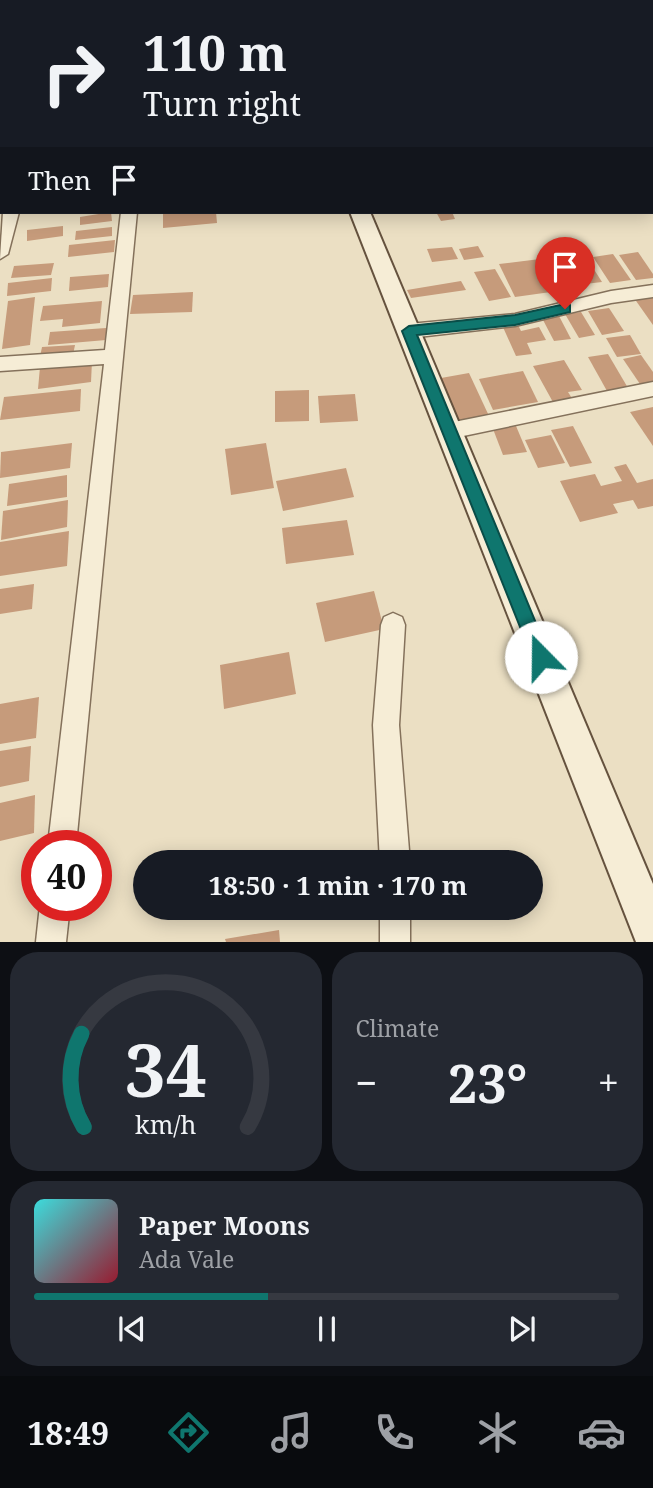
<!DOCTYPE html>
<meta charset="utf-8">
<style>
:root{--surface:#171b24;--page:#242831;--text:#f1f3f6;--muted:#9ea1a6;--line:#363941;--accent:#0f766e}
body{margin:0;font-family:"Noto Serif",serif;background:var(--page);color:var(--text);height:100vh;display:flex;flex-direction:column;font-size:26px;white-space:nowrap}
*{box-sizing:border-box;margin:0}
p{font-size:23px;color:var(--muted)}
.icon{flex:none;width:38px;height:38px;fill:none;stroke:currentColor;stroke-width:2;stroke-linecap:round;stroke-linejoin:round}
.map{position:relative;height:942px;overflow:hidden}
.sheet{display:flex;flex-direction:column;gap:10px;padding:10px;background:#0d0f14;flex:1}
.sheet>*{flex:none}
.hud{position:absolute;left:0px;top:0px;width:654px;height:214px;box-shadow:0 4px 18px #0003;background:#171b24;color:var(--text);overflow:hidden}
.speed{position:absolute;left:21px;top:830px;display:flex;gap:14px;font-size:35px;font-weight:700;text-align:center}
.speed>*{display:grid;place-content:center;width:91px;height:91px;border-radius:50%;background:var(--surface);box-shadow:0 4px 18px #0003;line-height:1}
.speed .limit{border:10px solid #d22;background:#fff;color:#111}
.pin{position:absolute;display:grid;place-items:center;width:60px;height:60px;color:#fff;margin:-72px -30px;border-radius:50% 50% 50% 0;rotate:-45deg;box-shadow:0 0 7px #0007}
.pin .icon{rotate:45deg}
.me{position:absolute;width:77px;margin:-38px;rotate:338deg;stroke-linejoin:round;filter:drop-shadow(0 0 5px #0008)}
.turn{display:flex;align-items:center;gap:24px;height:147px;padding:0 28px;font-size:32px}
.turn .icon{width:91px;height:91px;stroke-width:2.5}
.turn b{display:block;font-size:49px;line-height:60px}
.then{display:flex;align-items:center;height:66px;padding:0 28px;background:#0003;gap:14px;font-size:26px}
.big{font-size:52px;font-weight:700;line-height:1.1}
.sheet .widget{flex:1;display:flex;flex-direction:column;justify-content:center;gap:10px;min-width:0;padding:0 24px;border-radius:28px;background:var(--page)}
.sheet .dial{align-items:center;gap:0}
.dial svg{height:182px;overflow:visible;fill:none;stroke:var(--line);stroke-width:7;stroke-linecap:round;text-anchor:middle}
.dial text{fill:var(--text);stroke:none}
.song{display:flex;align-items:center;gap:21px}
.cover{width:84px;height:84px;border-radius:10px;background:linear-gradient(135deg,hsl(180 70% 55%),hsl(350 70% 35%))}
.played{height:7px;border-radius:4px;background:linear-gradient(90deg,var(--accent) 40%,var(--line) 40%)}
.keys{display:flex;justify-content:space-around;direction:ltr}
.heat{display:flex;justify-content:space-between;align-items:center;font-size:38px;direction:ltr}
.sheet .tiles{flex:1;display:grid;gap:10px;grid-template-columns:1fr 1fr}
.widget:last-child{grid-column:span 2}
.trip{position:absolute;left:133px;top:850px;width:410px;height:70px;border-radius:35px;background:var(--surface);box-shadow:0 4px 18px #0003;font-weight:700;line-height:70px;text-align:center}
.dock{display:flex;height:112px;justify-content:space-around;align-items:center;background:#090b0e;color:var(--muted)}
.dock .icon{width:49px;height:49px}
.dock .active{color:var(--accent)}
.dock b{font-size:32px;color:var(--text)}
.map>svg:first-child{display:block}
.building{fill:#c69b7b}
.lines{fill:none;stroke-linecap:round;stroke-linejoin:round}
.street-casing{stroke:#84715b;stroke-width:3}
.secondary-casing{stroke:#65523e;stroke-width:4}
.street{fill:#f6edd6;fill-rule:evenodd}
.secondary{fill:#f6edd6;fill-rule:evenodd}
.route{fill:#0f766e;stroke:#0a4d48;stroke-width:2}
</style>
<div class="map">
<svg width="653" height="942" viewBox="0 0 653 942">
<rect width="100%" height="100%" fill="#ebdfc3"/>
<g class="building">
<polygon points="111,212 112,221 80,225 80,217"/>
<polygon points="216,212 217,223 163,228 163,214"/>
<polygon points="436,212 452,212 455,219 441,221"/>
<polygon points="63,226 63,236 27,241 27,230"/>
<polygon points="112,227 112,236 75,240 76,231"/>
<polygon points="115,240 114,252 68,257 69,245"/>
<polygon points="478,246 484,257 464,260 459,249"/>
<polygon points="452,247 458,259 432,262 427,249"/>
<polygon points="638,252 653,274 653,278 636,280 619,255"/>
<polygon points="613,254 631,280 610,283 593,257"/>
<polygon points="540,259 558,291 515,297 499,264"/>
<polygon points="588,260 602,282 585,284 571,262"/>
<polygon points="54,263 51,275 11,278 14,266"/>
<polygon points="495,269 511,297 489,301 474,272"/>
<polygon points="109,274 108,287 69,291 70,277"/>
<polygon points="52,278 51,291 7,296 8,283"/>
<polygon points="461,281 466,290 411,298 407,290"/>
<polygon points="193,292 192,312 130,314 133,295"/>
<polygon points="653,294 653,325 634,298"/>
<polygon points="35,297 30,345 2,349 8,301"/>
<polygon points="102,301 100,323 62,327 63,319 40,321 43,306"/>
<polygon points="609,308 624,331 602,335 588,311"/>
<polygon points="581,312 595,335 579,338 565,314"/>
<polygon points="559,316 571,339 554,341 542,318"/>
<polygon points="517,323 521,331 539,327 546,340 527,343 532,354 516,356 502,325"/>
<polygon points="106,328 106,340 48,345 50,332"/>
<polygon points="630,335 641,354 617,357 606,338"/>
<polygon points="75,345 73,355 40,357 42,347"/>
<polygon points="608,354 628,388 607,391 588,357"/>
<polygon points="641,355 653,372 653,385 642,387 623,359"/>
<polygon points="564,360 582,390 568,392 573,400 554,404 533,366"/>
<polygon points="92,361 91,382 38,389 40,367"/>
<polygon points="523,371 538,402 493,410 479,379"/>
<polygon points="469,373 489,416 459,421 441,378"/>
<polygon points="81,389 80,411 0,420 4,397"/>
<polygon points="309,390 309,421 275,422 275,391"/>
<polygon points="355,394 358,421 320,423 318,396"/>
<polygon points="653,407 653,446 630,412"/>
<polygon points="516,426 527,452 503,455 493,429"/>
<polygon points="573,426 592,463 570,467 551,430"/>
<polygon points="551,435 565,463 538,468 525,440"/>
<polygon points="72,443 70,468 0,478 1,452"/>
<polygon points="266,443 274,488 231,495 225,449"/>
<polygon points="626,464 637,483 653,479 653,506 638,509 633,500 613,504 618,513 580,522 560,481 595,474 601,486 622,481 614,467"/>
<polygon points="346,468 354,497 283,511 276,481"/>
<polygon points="67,475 67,497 7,506 9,484"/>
<polygon points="68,500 67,527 1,540 3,511"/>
<polygon points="347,520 354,555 286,564 282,528"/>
<polygon points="69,531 67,566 0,576 0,542"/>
<polygon points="34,584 32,609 0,614 0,589"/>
<polygon points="374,591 384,629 325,642 316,603"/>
<polygon points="289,652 296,694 224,709 220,665"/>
<polygon points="39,697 36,738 0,744 0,704"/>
<polygon points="31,746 29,781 0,787 0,751"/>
<polygon points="35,795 34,833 0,841 0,803"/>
<polygon points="332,908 377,908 378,911 334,919"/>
<polygon points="279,930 280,942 226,942 225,939"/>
</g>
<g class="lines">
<g class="street-casing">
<g id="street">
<polygon points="88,0 101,0 87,2"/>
<polygon points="0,35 2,36 2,44 0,43"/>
<polygon points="2,55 2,63 0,64 0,56"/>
<rect x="0" y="183" width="2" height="10"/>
<polygon points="3,212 19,212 8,254 0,259"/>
<polygon points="121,212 137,212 76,845 48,845 104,364 0,371 0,357 105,350"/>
<polygon points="653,285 653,297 611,303 515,326 409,338 400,331 409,324 515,314 611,291"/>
<polygon points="653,382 653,396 449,439 442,437 439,431 442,425 449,423"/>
<polygon points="393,613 402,617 405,625 399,725 410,863 380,863 373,725 381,625 384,617"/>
<polygon points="40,905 70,905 66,942 36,942"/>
<rect x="380" y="908" width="30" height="34"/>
</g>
</g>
<g class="secondary-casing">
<g id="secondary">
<rect x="267" y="0" width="16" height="2"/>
<polygon points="350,212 370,212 653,884 653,942 636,942"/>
</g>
</g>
<use href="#street" class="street"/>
<use href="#secondary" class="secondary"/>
</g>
<polygon class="route" points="565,304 570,305 570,312 515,325 417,335 550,657 548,664 541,667 534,664 532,657 402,331 409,326 515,315"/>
</svg>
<div class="speed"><div class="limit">40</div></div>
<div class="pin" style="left:565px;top:309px;background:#d93025"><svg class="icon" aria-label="arrive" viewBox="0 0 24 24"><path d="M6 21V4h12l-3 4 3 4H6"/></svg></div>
<svg class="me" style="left:541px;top:657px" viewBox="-20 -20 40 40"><circle r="19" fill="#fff"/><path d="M0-13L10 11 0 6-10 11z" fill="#0f766e"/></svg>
<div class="trip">18:50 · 1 min · 170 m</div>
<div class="hud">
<div class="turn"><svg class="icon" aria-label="right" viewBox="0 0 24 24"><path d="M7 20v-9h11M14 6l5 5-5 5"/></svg><div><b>110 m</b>Turn right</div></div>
<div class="then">Then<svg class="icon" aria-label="arrive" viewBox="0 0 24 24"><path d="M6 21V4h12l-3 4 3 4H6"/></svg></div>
</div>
</div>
<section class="sheet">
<div class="tiles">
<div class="widget dial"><svg viewBox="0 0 100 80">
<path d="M14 69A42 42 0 1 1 86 69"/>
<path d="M14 69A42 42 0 0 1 13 28" stroke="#0f766e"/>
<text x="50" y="56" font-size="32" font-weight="700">34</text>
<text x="50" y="72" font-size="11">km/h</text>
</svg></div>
<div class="widget"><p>Climate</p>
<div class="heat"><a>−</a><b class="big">23°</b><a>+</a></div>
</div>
<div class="widget">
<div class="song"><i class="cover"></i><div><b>Paper Moons</b><p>Ada Vale</p></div></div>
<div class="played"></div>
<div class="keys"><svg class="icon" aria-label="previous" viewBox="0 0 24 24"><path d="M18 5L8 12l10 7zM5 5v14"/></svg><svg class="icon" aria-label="pause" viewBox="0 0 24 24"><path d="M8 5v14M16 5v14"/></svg><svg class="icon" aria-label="next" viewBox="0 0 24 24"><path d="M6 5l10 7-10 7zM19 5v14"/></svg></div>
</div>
</div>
</section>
<nav class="dock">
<b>18:49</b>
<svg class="icon active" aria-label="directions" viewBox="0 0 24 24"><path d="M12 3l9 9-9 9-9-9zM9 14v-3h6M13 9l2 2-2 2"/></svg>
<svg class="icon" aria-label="music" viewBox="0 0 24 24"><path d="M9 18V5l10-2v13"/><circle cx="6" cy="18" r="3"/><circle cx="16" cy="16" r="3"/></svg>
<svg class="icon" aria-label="phone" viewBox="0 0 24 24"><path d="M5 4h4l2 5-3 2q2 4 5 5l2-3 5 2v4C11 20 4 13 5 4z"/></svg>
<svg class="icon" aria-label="climate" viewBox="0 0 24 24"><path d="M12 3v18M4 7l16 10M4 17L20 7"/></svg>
<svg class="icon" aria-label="car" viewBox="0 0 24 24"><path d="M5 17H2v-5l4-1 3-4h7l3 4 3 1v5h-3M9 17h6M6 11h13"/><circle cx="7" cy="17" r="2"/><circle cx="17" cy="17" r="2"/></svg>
</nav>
